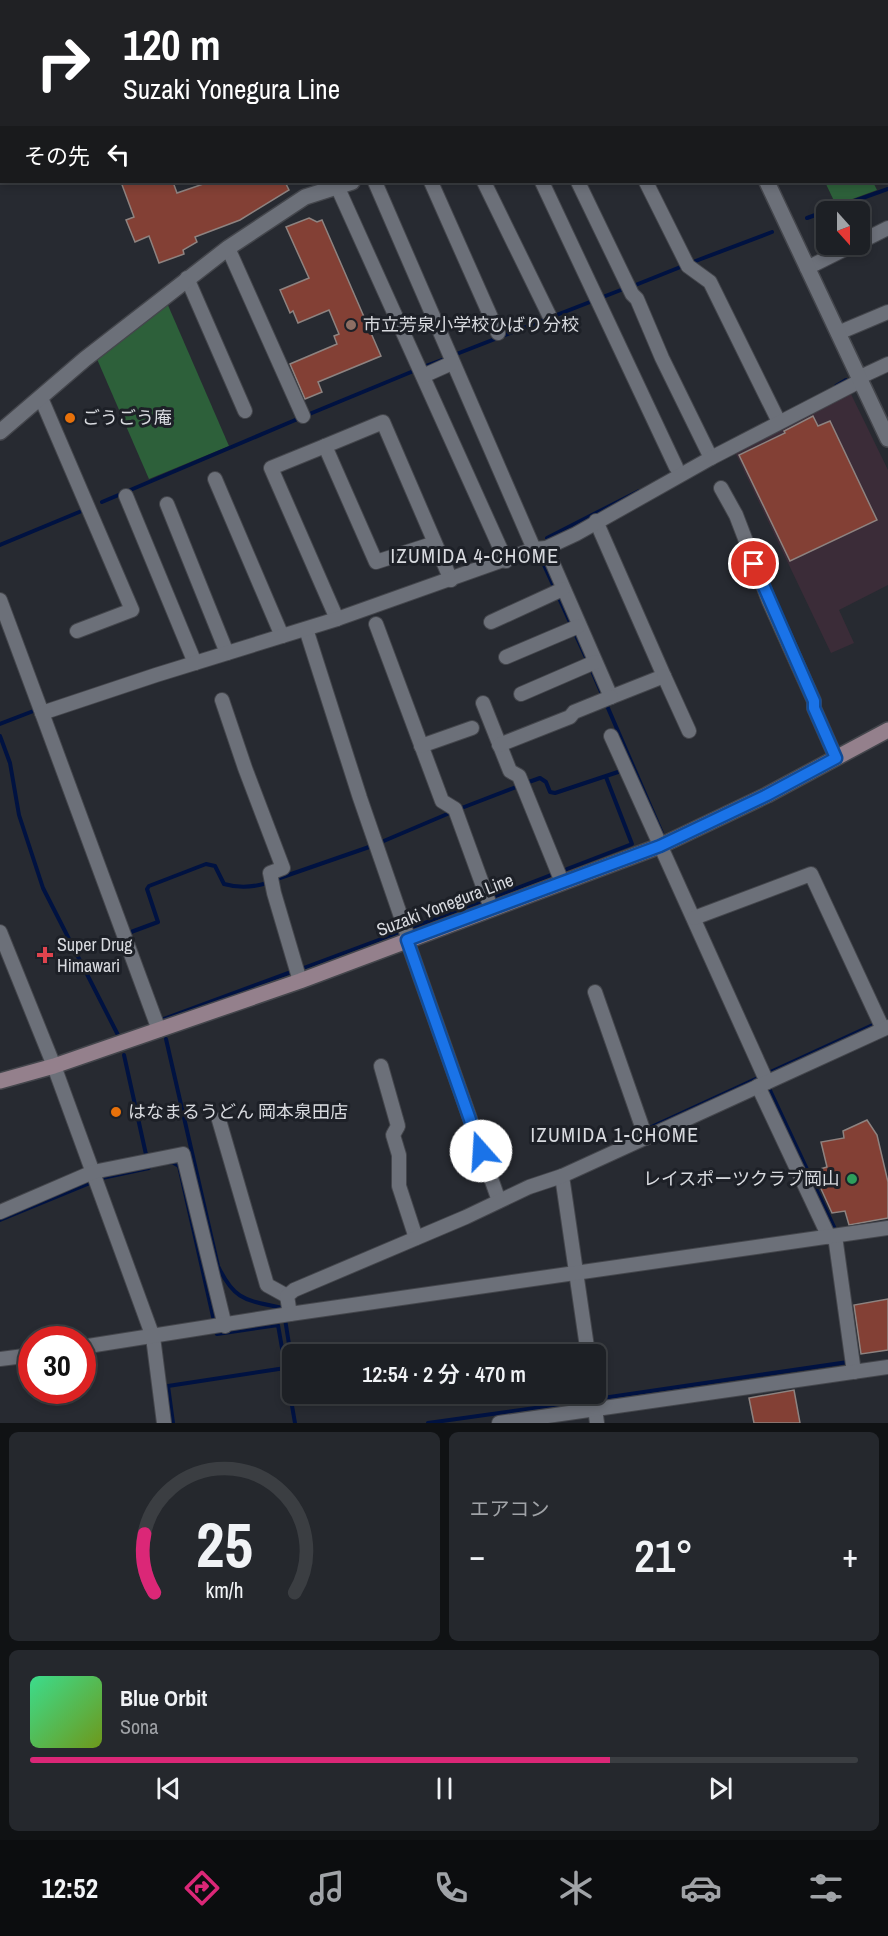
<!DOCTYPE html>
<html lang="ja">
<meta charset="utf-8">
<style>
:root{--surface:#1d2025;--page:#25282d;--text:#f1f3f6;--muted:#a0a3a7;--line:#3b3e42;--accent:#db2777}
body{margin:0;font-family:"Archivo Narrow","Noto Sans JP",sans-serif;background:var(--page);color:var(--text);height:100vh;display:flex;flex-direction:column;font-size:22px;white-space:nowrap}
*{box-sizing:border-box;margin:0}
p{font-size:20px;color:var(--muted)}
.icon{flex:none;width:33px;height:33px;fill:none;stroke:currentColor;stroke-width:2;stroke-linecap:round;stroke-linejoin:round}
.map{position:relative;height:1423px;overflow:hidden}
.details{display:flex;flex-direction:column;gap:9px;padding:9px;background:#101214;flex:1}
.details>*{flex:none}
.guide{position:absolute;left:0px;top:0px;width:888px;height:183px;box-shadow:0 3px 9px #0003,0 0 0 2px var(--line);background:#202124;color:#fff;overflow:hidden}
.needle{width:39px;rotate:159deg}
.buttons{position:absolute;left:816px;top:201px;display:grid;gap:12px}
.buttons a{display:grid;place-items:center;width:54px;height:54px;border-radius:9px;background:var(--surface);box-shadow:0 3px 9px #0003,0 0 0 2px var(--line);font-size:30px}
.speed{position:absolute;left:18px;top:1326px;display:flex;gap:12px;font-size:30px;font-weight:700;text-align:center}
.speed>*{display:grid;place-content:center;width:78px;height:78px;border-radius:50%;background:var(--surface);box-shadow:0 3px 9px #0003,0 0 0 2px var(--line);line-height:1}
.speed .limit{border:9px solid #d22;background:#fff;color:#111}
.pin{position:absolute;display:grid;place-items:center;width:51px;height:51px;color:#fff;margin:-26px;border:3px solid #fff;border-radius:50%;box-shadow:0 2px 6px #0007}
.me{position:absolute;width:66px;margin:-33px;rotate:341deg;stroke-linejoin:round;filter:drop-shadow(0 0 4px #0008)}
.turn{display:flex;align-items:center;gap:21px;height:126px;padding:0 24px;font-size:27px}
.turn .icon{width:78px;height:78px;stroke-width:2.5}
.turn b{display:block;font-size:42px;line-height:51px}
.then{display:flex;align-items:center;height:57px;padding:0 24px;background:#0003;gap:12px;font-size:22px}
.big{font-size:45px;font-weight:600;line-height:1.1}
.details .card{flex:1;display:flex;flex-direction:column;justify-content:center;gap:9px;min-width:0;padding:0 21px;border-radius:9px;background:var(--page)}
.details .dial{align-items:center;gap:0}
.dial svg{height:156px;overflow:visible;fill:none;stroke:var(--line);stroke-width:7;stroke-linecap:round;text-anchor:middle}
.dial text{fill:var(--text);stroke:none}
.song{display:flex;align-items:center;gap:18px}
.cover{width:72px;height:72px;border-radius:9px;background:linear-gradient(135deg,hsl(150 70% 55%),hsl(80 70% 35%))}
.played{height:6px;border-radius:3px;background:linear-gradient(90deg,var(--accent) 70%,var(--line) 70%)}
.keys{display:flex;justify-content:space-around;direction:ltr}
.heat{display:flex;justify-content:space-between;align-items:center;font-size:33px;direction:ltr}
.details .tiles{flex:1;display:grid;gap:9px;grid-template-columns:1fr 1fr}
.card:last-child{grid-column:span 2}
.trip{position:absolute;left:282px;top:1344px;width:324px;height:60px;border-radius:9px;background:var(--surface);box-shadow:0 3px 9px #0003,0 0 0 2px var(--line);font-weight:600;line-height:60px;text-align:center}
.menu{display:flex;height:96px;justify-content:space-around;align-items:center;background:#0c0d0f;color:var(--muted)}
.menu .icon{width:42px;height:42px}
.menu .on{color:var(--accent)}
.menu b{font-size:27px;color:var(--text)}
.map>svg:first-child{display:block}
.commercial{fill:#3b2c38}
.green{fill:#2d603a}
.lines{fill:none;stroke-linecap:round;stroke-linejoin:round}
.stream{stroke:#001241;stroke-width:4}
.building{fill:#834035;stroke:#8e8380;stroke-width:1.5}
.minor-casing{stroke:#44464c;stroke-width:16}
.tertiary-casing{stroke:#44464c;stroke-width:18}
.secondary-casing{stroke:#44464c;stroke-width:18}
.minor{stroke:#6c7079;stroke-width:14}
.tertiary{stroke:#6c7079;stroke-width:15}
.secondary{stroke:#94808c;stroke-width:15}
.route-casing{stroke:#114b97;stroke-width:15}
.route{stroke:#1a73e8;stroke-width:10}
.education-dot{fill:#8d6e63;stroke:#1d2027;stroke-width:2}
.food-dot{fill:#e8710a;stroke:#1d2027;stroke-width:2}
.health-dot{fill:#e0444e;stroke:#1d2027;stroke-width:2}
.leisure-dot{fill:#2e9e5b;stroke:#1d2027;stroke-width:2}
.labels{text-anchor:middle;stroke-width:6;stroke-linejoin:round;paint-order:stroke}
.poi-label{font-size:18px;fill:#d8dadf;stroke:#1d2027;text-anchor:start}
.street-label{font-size:18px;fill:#d8dadf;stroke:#1d2027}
.neighbourhood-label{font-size:20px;letter-spacing:1.5px;fill:#d8dadf;stroke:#1d2027}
</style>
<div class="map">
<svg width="888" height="1423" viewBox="0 0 888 1423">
<rect width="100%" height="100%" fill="#272a31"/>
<polygon class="commercial" points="849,390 888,470 888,585 839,610 854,643 831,653 734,450"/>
<g class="green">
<polygon points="825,182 873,182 877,190 836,205"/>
<polygon points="167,303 229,446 149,479 97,359"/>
</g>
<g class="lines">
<g class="stream">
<polyline points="650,0 651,2"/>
<polyline points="807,218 888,189"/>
<polyline points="693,262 772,232"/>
<polyline points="633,286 683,266"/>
<polyline points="454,355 626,288"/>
<polyline points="423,367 447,358"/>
<polyline points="836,386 846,380"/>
<polyline points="307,415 416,370"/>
<polyline points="102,502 300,418"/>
<polyline points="547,538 639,491"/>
<polyline points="0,545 84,510"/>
<polyline points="544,565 588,662"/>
<polyline points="592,671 662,833"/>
<polyline points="0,724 36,710"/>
<polyline points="0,736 10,763 19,815 43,888 119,1037"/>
<polyline points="526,783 540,778 546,782 550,792 555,793 618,772"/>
<polyline points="459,809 519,786"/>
<polyline points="379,843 452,812"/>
<polyline points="567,869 632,844 606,777"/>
<polyline points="274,880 372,846"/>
<polyline points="494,897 551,875"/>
<path d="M131 932 158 922 147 889 149 886 206 864 215 866 224 884C238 888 254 887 267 883"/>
<polyline points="301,969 483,901"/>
<polyline points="161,1020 294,971"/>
<path d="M166 1039 218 1266C235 1302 247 1300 283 1308"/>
<polyline points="124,1055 147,1159"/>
<polyline points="768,1086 835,1229"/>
<polyline points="647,1129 877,1023"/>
<polyline points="617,1144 640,1133"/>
<polyline points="169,1163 172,1162 179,1166 217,1334 278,1325 295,1423"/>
<polyline points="102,1178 149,1168"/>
<polyline points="0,1220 90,1183"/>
<polyline points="285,1319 292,1363"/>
<polyline points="603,1398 848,1362"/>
<polyline points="173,1423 168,1386 292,1367"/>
<polyline points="428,1423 586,1401"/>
</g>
</g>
<g class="building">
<polygon points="121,182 173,182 177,193 209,182 285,182 289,190 240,220 195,237 197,242 183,250 184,254 159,263 149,236 135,242 126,220 134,217"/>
<polygon points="309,218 317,222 322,220 381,356 318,382 322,392 305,399 290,364 337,344 334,336 339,334 329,310 298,323 293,311 290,313 280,290 309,278 286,227"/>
<polygon points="813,416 818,426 830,421 877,520 790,561 739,455 785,433 784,431"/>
<polygon points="867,1120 877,1135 888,1182 888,1218 849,1225 845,1211 832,1213 813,1171 827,1167 821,1142 844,1138 843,1131"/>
<polygon points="888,1299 888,1350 861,1354 854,1305"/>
<polygon points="557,1343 559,1354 519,1354 519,1348"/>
<polygon points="794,1390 800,1423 754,1423 749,1398"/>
</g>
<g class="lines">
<g class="minor-casing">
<g id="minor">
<polyline points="800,0 800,2"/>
<polyline points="865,0 865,2"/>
<polyline points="375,182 534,549"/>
<polyline points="431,182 498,333"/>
<polyline points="484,182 549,315"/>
<polyline points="542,182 676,467"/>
<polyline points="578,182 632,294 637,299 662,358 711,458"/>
<polyline points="646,182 688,266 710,282 779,422"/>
<polyline points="337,186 506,561"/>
<polyline points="860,242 888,228"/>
<polyline points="228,248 303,416"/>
<polyline points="807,268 855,244"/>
<polyline points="187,278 245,411"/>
<polyline points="838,333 888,312"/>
<polyline points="423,376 452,363"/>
<polyline points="858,378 888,364"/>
<polyline points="41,398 132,610 77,631"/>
<polyline points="325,446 271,468 337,619"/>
<polyline points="215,479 282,636"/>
<polyline points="721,488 736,515 769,601 814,701 814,708 836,758"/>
<polyline points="126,496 195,663"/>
<polyline points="167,504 227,653"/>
<polyline points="435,543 376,562 325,446 383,422 451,580"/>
<polyline points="546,548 611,697 664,676 596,521"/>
<polyline points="0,600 42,713"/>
<polyline points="491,622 563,589"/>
<polyline points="376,624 442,801 455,809 491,908"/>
<polyline points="306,629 360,798 409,940"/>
<polyline points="506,657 579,626"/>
<polyline points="664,676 689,731"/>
<polyline points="521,694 595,662"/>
<polyline points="222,700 245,768 283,868 270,873 274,893 300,981"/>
<polyline points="483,703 510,771 519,776 562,882"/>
<polyline points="611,736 767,1082"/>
<polyline points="499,745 570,717 574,712 611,697"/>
<polyline points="421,746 472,728"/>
<polyline points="694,918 811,874 883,1029"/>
<polyline points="0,932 54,1066 153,1337 164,1423"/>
<polyline points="407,940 499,1201"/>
<polyline points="595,992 646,1138"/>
<polyline points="159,1030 42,713 156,675 337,619 534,549 546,548 576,534 711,458 860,381"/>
<polyline points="381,1066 398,1126 393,1135 399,1155 399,1186 416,1238"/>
<polyline points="758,1086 829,1237"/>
<polyline points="219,1120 267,1285 287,1296"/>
<polyline points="562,1176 588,1354"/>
<polyline points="0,1212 93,1172 183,1154 225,1326"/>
<polyline points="835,1236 854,1372"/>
<polyline points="290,1314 287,1296 294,1290 466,1217 529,1187 562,1176 888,1027"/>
<polyline points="82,1347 290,1314 888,1228"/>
<polyline points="0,1359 32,1355"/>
<polyline points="593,1394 597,1423"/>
<polyline points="499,1423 888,1367"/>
</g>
</g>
<g class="tertiary-casing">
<g id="tertiary">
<polyline points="681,0 681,2"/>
<polyline points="886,26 888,25"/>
<polyline points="767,182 888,439"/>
<polyline points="0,432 85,359 228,248 305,197 352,182"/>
</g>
</g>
<g class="secondary-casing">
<polyline id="secondary" points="0,1081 54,1066 300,981 660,846 767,795 888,730"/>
</g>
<use href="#minor" class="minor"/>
<use href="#tertiary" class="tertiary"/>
<use href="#secondary" class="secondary"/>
</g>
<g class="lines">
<g class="route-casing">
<polyline id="route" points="481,1151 407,940 660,846 767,795 836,758 814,708 814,701 754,564"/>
</g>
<use href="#route" class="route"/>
</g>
<circle class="education-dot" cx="351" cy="325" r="6"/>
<g class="food-dot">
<circle cx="70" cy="418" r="6"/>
<circle cx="116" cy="1112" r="6"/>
</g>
<path class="health-dot" d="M42 946h6v6h6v6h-6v6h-6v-6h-6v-6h6z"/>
<circle class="leisure-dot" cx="852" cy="1179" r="6"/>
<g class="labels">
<g class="poi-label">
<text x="363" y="331">市立芳泉小学校ひばり分校</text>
<text x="82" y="424">ごうごう庵</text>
<text x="57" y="951">Super Drug<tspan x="57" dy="21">Himawari</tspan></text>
<text x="128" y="1118">はなまるうどん 岡本泉田店</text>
<text x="840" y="1185" text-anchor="end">レイスポーツクラブ岡山</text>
</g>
<g class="street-label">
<text transform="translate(445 905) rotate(-21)" y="6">Suzaki Yonegura Line</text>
</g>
<g class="neighbourhood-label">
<text x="475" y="563">IZUMIDA 4-CHOME</text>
<text x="615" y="1142">IZUMIDA 1-CHOME</text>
</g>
</g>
</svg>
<div class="buttons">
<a><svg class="needle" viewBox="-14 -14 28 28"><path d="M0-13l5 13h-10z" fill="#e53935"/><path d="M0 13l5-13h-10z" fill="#a0a3a7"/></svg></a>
</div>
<div class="speed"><div class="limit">30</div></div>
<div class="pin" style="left:754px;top:564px;background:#d93025"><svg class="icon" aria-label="arrive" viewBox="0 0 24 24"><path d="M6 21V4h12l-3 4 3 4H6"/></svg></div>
<svg class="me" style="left:481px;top:1151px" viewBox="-20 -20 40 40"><circle r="19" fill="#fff"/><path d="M0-13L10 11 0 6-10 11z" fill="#1a73e8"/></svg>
<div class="trip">12:54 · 2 分 · 470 m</div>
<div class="guide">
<div class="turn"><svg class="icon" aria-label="right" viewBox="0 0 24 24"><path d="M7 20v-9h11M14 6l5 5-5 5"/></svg><div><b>120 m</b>Suzaki Yonegura Line</div></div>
<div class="then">その先<svg class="icon" aria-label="left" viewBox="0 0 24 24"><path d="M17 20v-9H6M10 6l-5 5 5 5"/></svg></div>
</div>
</div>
<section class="details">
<div class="tiles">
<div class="card dial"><svg viewBox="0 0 100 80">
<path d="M14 69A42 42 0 1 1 86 69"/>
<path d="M14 69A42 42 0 0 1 9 39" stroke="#db2777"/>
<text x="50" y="56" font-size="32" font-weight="700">25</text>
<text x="50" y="72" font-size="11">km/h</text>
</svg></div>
<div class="card"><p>エアコン</p>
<div class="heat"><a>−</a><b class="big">21°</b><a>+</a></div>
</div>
<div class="card">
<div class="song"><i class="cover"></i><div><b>Blue Orbit</b><p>Sona</p></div></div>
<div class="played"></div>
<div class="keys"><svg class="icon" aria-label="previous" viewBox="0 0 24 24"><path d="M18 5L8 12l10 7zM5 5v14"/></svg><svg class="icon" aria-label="pause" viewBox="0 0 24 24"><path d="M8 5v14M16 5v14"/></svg><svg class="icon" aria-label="next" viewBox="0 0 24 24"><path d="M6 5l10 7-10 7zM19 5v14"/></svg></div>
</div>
</div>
</section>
<nav class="menu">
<b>12:52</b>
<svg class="icon on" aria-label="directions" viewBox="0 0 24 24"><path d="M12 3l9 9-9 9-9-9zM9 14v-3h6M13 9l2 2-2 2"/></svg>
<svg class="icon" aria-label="music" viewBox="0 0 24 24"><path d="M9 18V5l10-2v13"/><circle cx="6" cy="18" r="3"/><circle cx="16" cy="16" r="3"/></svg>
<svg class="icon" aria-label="phone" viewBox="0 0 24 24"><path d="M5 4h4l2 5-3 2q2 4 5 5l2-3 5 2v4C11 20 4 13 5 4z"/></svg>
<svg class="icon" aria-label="climate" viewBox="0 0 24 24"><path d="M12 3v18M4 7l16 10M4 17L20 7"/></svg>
<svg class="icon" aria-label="car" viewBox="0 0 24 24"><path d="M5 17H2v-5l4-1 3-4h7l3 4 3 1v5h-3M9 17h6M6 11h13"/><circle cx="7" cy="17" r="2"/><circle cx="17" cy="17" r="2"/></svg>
<svg class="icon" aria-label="filters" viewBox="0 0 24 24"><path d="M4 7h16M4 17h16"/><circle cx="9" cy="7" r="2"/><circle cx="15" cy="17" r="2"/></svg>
</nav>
